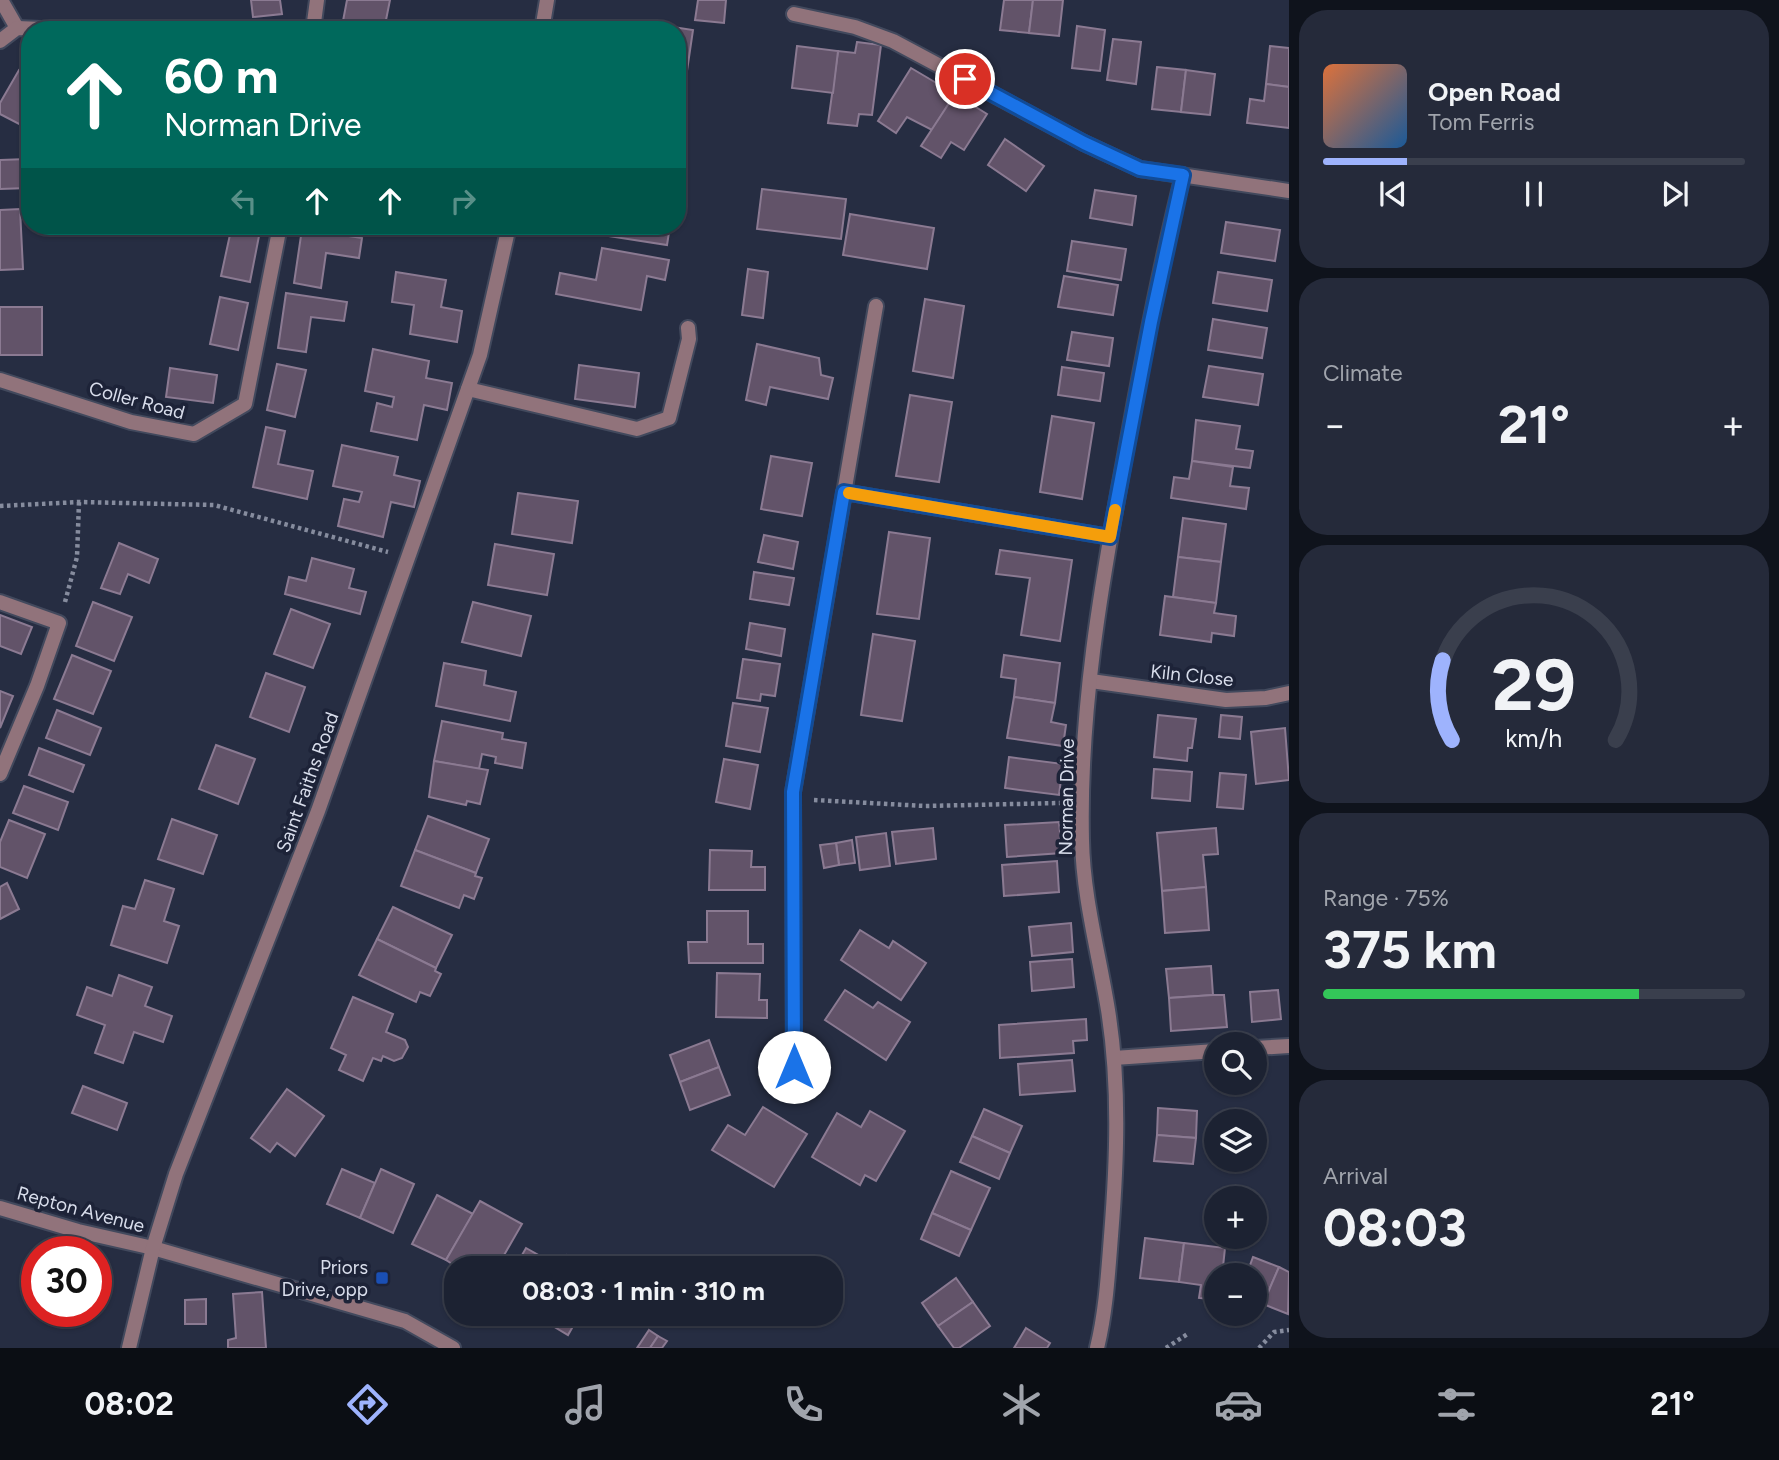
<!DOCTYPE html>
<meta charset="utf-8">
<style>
:root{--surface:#1c2232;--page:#252a3a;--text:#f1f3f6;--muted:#a0a4ac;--line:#3a3f4d;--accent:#9eb3fd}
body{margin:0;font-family:Figtree,sans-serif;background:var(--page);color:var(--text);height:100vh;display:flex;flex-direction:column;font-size:26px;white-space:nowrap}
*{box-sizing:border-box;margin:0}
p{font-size:23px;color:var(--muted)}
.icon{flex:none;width:38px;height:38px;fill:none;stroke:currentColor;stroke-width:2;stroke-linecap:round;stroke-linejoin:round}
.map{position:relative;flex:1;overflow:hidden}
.sheet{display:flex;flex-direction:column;gap:10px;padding:10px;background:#0f131c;width:490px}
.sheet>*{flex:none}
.hud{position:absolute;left:21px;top:21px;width:665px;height:214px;border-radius:28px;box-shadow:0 2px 5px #0004,0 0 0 2px var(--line);background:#00695c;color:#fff;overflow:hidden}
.tools{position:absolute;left:1204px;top:1032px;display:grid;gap:14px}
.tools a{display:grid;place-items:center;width:63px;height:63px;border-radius:50%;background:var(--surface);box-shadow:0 2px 5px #0004,0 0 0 2px var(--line);font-size:35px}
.speed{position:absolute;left:21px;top:1236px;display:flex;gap:14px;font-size:35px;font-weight:700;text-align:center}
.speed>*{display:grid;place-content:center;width:91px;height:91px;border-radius:50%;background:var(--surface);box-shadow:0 2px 5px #0004,0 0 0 2px var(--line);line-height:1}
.speed .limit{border:10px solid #d22;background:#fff;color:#111}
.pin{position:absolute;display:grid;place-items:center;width:60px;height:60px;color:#fff;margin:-30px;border:4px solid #fff;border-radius:50%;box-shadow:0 2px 7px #0007}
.me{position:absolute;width:77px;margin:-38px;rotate:0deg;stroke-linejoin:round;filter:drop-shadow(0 0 5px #0008)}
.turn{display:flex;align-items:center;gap:24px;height:147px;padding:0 28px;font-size:32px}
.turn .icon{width:91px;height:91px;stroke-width:2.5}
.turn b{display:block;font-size:49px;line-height:60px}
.lanes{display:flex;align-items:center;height:66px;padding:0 28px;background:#0003;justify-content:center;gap:35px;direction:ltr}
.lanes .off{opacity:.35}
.big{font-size:52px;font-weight:700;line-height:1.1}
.sheet .widget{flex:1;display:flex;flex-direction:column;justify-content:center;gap:10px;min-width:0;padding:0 24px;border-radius:28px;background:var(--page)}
.sheet .dial{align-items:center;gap:0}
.dial svg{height:182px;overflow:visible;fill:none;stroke:var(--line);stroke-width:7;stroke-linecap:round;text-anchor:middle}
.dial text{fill:var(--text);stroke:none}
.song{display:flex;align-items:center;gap:21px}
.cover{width:84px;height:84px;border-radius:10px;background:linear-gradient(135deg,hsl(20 70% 55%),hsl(210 70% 35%))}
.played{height:7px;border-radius:4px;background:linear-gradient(90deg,var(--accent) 20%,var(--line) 20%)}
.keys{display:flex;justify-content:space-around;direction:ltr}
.heat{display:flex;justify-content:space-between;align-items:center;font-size:38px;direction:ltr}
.charge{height:10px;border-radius:5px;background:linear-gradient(90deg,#34c759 75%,var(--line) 0)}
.trip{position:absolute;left:444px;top:1256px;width:399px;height:70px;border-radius:28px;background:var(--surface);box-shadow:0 2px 5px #0004,0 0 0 2px var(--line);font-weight:700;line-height:70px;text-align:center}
.tabs{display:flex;height:112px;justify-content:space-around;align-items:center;background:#0b0e14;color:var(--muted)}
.tabs .icon{width:49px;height:49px}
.tabs .selected{color:var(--accent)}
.tabs b{font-size:32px;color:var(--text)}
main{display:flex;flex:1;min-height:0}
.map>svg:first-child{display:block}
.building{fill:#625369;stroke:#8b7a92;stroke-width:2}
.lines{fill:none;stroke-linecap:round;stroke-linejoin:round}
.lane-casing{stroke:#42495d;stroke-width:18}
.street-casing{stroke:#42495d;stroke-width:18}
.path{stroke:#868c9e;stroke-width:4.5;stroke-dasharray:3.5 3.5;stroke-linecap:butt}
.lane{stroke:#91737b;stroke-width:14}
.street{stroke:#91737b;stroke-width:14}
.route-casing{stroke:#114b97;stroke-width:18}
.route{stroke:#1a73e8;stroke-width:12}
.slow{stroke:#f59e0b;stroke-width:12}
.transit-dot{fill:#1a4fb4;stroke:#1d2338;stroke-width:2.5}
.labels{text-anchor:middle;stroke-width:7;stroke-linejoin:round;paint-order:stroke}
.street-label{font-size:19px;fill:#d8ddeb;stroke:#1d2338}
.poi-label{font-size:19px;fill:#d8ddeb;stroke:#1d2338;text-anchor:end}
</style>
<main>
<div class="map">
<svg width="1289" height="1348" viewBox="0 0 1289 1348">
<rect width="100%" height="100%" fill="#262d42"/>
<g class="building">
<polygon points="251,0 280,0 282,14 253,17"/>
<polygon points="347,0 390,0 384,30 343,21"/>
<polygon points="698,0 726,0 724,23 695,20"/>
<polygon points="1004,0 1033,0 1029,33 1000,30"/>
<polygon points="1033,0 1063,0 1059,36 1029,33"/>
<polygon points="634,21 693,30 687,71 677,70 677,30 632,30"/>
<polygon points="1077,26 1105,30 1100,71 1072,68"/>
<polygon points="1113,39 1141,42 1136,84 1107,80"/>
<polygon points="857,42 881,45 872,115 859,114 857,126 828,123 838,51 855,53"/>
<polygon points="797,46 838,51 833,93 792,88"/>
<polygon points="1270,46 1289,48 1289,87 1266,84"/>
<polygon points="1157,67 1186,70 1181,112 1152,109"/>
<polygon points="911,68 955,94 932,130 907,117 896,133 878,121"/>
<polygon points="19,70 30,76 30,110 21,125 0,114 0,103"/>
<polygon points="1186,70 1215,74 1210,115 1181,112"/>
<polygon points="677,82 681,82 677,111"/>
<polygon points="1266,84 1289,87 1289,128 1247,123 1250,99 1264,101"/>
<polygon points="955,94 987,114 964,150 951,142 941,158 921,146"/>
<polygon points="1005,139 1044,166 1026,191 988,165"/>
<polygon points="27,159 28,188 0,189 0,160"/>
<polygon points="762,189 846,199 841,239 757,229"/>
<polygon points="1095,190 1136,196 1132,225 1090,218"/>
<polygon points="20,209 23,269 0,270 0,210"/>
<polygon points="850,214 934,228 927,269 843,255"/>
<polygon points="1226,222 1280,230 1275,261 1221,253"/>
<polygon points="417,226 445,226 445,231 416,228"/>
<polygon points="609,226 670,226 667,245 608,236"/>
<polygon points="302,229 362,238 359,258 326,253 321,288 294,283"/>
<polygon points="231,230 259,236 250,282 221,276"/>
<polygon points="1072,241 1126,249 1121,280 1067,271"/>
<polygon points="602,248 669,260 665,280 647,276 641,310 556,294 560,273 596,280"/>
<polygon points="748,269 768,272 763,318 742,315"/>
<polygon points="396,272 446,280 441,307 462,311 457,342 410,334 414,305 392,302"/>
<polygon points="1218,272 1272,280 1267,311 1213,303"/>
<polygon points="1064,276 1118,285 1113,315 1058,307"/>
<polygon points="286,293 347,302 344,321 311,317 306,352 278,348"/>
<polygon points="220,297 248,303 238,350 210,344"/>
<polygon points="925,299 964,306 953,378 913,371"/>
<rect x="0" y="307" width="42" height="48"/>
<polygon points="1213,319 1267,328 1262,358 1208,350"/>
<polygon points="1072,332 1113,338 1109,366 1067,360"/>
<polygon points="757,344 819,358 821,375 833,378 828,399 770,387 766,405 746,400"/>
<polygon points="373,349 429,361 426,378 452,383 447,410 424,405 417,440 371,431 377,403 392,407 394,397 365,391"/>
<polygon points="277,364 306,370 295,417 267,410"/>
<polygon points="579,365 639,373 635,407 575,399"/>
<polygon points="1209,366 1263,374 1258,405 1203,397"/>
<polygon points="1062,367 1104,373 1100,401 1058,395"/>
<polygon points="170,368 217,375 213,403 166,397"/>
<polygon points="910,395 952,402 939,482 896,476"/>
<polygon points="1052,416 1094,423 1082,499 1040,492"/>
<polygon points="1196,420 1240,426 1236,449 1253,451 1250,468 1192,461"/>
<polygon points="266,427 285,431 278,464 313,471 307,499 253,487"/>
<polygon points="342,445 398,457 394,475 420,481 414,507 391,502 383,537 338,526 344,499 359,502 362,492 333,486"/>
<polygon points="771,456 812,463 802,516 761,509"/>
<polygon points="1192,461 1233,467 1230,486 1249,488 1246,509 1171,498 1174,477 1189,479"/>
<polygon points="518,493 578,501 572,543 512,534"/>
<polygon points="1183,518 1226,524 1221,562 1178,557"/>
<polygon points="889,532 930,538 919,619 877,614"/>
<polygon points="764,535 798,542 793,569 758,562"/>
<polygon points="119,543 158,559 149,583 128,574 120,594 101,588"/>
<polygon points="495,544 554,554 547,595 488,585"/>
<polygon points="1000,550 1072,560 1060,641 1021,635 1030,578 996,574"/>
<polygon points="1178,557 1221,562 1216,603 1173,597"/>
<polygon points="312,558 354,569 349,588 366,592 360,614 285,594 289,577 306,581"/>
<polygon points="754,572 794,578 789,605 750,599"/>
<polygon points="1165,596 1216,603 1214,613 1236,616 1234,636 1212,633 1211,642 1160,635"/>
<polygon points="93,602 132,617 114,661 76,646"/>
<polygon points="473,602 531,616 521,656 462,642"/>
<polygon points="291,609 330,624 313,668 274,654"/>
<polygon points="0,615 32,627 21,654 0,646"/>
<polygon points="750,623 785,629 781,656 746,649"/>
<polygon points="873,634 915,641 902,721 861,715"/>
<polygon points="72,655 111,671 93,714 54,699"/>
<polygon points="1004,655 1060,663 1055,703 1014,697 1016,679 1001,677"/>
<polygon points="743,659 780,664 775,696 761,694 760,701 737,698"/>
<polygon points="444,663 486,671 484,685 516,692 510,721 436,706"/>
<polygon points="266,673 305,687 289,732 250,717"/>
<polygon points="0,691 13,696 0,728"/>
<polygon points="1014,697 1055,703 1051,722 1066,725 1063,746 1007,738"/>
<polygon points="733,703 768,708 760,752 726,746"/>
<polygon points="57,710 101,728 90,755 46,738"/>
<polygon points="1158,715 1196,719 1192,748 1188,748 1187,761 1154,757"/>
<polygon points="1221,715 1242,717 1240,739 1219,737"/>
<polygon points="442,721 503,733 502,739 526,743 522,768 495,763 496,757 482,754 479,769 434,761"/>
<polygon points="1285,728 1289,780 1256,784 1251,732"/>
<polygon points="216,745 255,759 238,804 199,789"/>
<polygon points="39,748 84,765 73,792 29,775"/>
<polygon points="1009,757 1063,764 1059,795 1005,788"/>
<polygon points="724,759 758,765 750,809 716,802"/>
<polygon points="434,761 488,770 480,804 467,801 466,805 429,797"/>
<polygon points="1154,769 1192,772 1190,801 1152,798"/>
<polygon points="1220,773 1246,775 1243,809 1217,807"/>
<polygon points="24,786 68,802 58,830 13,813"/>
<polygon points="428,816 489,839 476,873 415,850"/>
<polygon points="172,819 217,835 203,874 158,859"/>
<polygon points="9,820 45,834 27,878 0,867 0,842"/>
<polygon points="1059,822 1062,853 1007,857 1005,825"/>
<polygon points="933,828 936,859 896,864 892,832"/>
<polygon points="1216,828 1218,854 1203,855 1206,887 1162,891 1157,833"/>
<polygon points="886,833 890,866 860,870 856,837"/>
<polygon points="852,840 855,863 839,865 836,843"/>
<polygon points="836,843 839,865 824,868 820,845"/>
<polygon points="415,850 476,873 475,876 482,878 474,899 464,895 459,908 401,886"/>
<polygon points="710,850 752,851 751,867 765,867 765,890 709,890"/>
<polygon points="1057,861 1059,892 1004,896 1002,865"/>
<polygon points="145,880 174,889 164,921 179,926 167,963 111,945 123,906 135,909"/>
<polygon points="7,883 19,909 0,919 0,887"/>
<polygon points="1206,887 1209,930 1165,933 1162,891"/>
<polygon points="393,907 452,935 436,968 377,939"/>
<polygon points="707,911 748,911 748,944 763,944 763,963 689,963 688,942 707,942"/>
<polygon points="1071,923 1073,952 1032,956 1029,927"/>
<polygon points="860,930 889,948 893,941 926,963 901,1000 841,960"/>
<polygon points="377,939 436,968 435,971 441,974 430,996 420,992 416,1002 359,975"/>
<polygon points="1072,959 1074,987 1032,991 1030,962"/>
<polygon points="1211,966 1213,995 1169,998 1166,969"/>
<polygon points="717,973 760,974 759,1000 767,1000 767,1018 716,1017"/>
<polygon points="119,975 152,987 145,1006 172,1016 163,1042 134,1032 123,1063 95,1053 105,1025 77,1015 87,987 112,996"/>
<polygon points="845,990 873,1008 878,1002 910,1022 886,1060 825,1020"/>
<polygon points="1278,990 1281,1019 1252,1022 1250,992"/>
<polygon points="1213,995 1224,995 1227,1027 1171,1031 1169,998"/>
<polygon points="353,997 393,1014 386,1032 405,1040 408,1047 402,1058 394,1061 383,1056 381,1061 373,1058 363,1081 339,1070 346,1055 331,1048"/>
<polygon points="1086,1019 1087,1040 1073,1041 1074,1053 1000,1058 999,1025"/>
<polygon points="709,1040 719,1067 680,1082 670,1055"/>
<polygon points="1072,1060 1075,1091 1020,1095 1018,1064"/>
<polygon points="719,1067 730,1095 690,1110 680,1082"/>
<polygon points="83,1086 127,1103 117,1130 72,1113"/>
<polygon points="287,1089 324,1116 295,1156 277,1143 270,1152 251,1138"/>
<polygon points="763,1107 807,1134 774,1187 712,1150 728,1125 745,1135"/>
<polygon points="1158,1108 1197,1111 1196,1138 1157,1135"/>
<polygon points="984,1109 1022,1126 1010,1153 972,1136"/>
<polygon points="870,1111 905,1131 876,1181 865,1175 860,1185 812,1157 837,1113 861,1127"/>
<polygon points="1157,1135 1196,1138 1193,1164 1154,1161"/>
<polygon points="972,1136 1010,1153 999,1179 960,1162"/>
<polygon points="342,1169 375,1183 360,1218 327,1204"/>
<polygon points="381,1169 414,1184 393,1233 360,1218"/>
<polygon points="951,1171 990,1188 971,1230 932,1213"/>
<polygon points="437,1195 473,1214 446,1260 412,1244"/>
<polygon points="480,1201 522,1224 496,1269 460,1269 446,1260"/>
<polygon points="932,1213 971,1230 959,1256 921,1239"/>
<polygon points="1145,1238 1184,1243 1179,1282 1140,1278"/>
<polygon points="1184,1243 1225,1248 1222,1276 1216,1276 1216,1300 1199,1298 1201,1285 1179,1282"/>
<polygon points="526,1248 540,1256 533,1269 514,1269"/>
<polygon points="567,1255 583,1264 580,1269 559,1269"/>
<polygon points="1253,1257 1279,1267 1263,1304 1255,1300 1255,1276 1246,1276"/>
<polygon points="1279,1267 1289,1272 1288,1314 1263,1304"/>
<polygon points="956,1278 973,1302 938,1326 922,1303"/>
<polygon points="262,1292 266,1348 228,1348 228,1340 236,1338 233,1294"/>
<polygon points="206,1299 206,1324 185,1324 185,1300"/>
<polygon points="973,1302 990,1326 959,1348 954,1348 938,1326"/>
<polygon points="533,1314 580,1314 568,1335"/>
<polygon points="1026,1328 1050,1343 1047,1348 1014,1348"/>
<polygon points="649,1330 658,1336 650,1348 637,1348"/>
<polygon points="658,1336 667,1341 662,1348 650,1348"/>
</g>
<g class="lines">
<g class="lane-casing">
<polyline id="lane" points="468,389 637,429 669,418 689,339 688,328"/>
</g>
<g class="street-casing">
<g id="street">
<polyline points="1,0 17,28"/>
<polyline points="794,14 855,27 893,41 1084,143 1140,169 1289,191"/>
<polyline points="313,30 317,0"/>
<polyline points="542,30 547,0"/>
<polyline points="0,41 17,28 67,30"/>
<polyline points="0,380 131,422 194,434 245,404 280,226"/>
<polyline points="844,492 1110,537"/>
<polyline points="0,602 59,623 37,686 0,774"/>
<polyline points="1091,681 1226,700 1266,698 1289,693"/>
<polyline points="1255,1048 1289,1046"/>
<polyline points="1114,1058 1216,1051"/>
<polyline points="794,1067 793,792 876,306"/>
<polyline points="0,1208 78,1231 153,1248 405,1321 453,1348"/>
<polyline points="129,1348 153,1248 176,1174 318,811 480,355 509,226"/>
<path d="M1097 1348C1106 1311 1108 1274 1111 1236 1117 1161 1120 1085 1108 1010 1099 954 1083 897 1082 840 1079 712 1101 586 1124 461 1141 366 1159 270 1183 175"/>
</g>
</g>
<g class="path">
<polyline points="0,506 79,502 214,505 388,552"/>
<polyline points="65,602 77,557 79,502"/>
<polyline points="814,800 925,806 1060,803"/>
<polyline points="1166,1348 1189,1333"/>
<polyline points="1259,1348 1274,1332 1289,1330"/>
</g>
<use href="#lane" class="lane"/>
<use href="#street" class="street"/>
</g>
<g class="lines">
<g class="route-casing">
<polyline id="route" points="794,1067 793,792 844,492 1110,537 1151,322 1183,175 1140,169 1084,143 965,79"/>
</g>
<use href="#route" class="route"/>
<polyline class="slow" points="849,493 1110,537 1115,510"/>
</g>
<rect class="transit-dot" x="375" y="1271" width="14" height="14" rx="3.5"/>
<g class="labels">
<g class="street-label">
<text transform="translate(137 400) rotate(15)" y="7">Coller Road</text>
<text transform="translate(1192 675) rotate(6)" y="7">Kiln Close</text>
<text transform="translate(307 782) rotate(-70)" y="7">Saint Faiths Road</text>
<text transform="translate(1066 797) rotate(-89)" y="7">Norman Drive</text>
<text transform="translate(81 1209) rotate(15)" y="7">Repton Avenue</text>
</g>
<g class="poi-label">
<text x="368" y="1274">Priors<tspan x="368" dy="22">Drive, opp</tspan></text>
</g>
</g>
</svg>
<div class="tools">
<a><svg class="icon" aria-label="search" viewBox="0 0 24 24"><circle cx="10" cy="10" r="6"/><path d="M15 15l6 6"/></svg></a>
<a><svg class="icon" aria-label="layers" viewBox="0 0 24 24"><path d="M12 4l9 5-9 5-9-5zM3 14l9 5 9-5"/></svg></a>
<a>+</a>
<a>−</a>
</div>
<div class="speed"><div class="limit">30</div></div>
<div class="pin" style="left:965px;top:79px;background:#d93025"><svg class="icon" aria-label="arrive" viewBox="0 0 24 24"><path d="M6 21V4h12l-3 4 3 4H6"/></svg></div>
<svg class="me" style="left:794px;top:1067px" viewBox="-20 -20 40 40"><circle r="19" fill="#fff"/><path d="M0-13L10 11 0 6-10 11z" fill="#1a73e8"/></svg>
<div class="trip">08:03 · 1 min · 310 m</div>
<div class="hud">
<div class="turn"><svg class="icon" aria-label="ahead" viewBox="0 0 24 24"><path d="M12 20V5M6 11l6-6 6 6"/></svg><div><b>60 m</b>Norman Drive</div></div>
<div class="lanes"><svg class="icon off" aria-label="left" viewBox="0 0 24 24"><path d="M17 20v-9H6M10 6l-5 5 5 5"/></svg><svg class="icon" aria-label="ahead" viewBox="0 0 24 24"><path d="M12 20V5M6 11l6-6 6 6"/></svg><svg class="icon" aria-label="ahead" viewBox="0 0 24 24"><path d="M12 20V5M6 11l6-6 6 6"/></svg><svg class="icon off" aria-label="right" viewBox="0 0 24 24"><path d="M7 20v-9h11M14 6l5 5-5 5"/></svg></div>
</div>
</div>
<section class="sheet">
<div class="widget">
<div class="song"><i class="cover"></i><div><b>Open Road</b><p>Tom Ferris</p></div></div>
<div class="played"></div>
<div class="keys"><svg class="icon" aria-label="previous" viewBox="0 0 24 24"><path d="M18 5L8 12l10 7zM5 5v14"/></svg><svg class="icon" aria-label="pause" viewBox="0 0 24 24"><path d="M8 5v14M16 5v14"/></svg><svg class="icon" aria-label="next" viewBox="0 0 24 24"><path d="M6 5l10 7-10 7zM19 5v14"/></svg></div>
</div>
<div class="widget"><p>Climate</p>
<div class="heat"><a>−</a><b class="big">21°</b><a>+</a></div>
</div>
<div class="widget dial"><svg viewBox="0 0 100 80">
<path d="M14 69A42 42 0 1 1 86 69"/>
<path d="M14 69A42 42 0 0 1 10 34" stroke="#9eb3fd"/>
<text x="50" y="56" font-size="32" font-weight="700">29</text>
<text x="50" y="72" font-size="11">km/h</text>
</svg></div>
<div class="widget"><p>Range · 75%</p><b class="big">375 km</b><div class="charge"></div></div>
<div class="widget"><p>Arrival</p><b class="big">08:03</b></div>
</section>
</main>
<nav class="tabs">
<b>08:02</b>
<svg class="icon selected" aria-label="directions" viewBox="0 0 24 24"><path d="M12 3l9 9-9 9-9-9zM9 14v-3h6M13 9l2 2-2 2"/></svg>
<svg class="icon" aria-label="music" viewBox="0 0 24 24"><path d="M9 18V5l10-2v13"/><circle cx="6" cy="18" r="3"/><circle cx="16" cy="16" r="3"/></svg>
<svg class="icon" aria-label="phone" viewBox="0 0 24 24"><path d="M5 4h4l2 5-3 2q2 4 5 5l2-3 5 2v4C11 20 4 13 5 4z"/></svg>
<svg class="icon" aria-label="climate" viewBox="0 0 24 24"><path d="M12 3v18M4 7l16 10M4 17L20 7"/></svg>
<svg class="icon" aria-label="car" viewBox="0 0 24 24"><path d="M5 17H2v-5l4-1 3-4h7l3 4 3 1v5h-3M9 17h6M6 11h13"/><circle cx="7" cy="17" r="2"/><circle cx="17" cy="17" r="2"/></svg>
<svg class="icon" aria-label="filters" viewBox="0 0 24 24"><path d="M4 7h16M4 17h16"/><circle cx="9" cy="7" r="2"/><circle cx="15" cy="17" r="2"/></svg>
<b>21°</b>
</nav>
